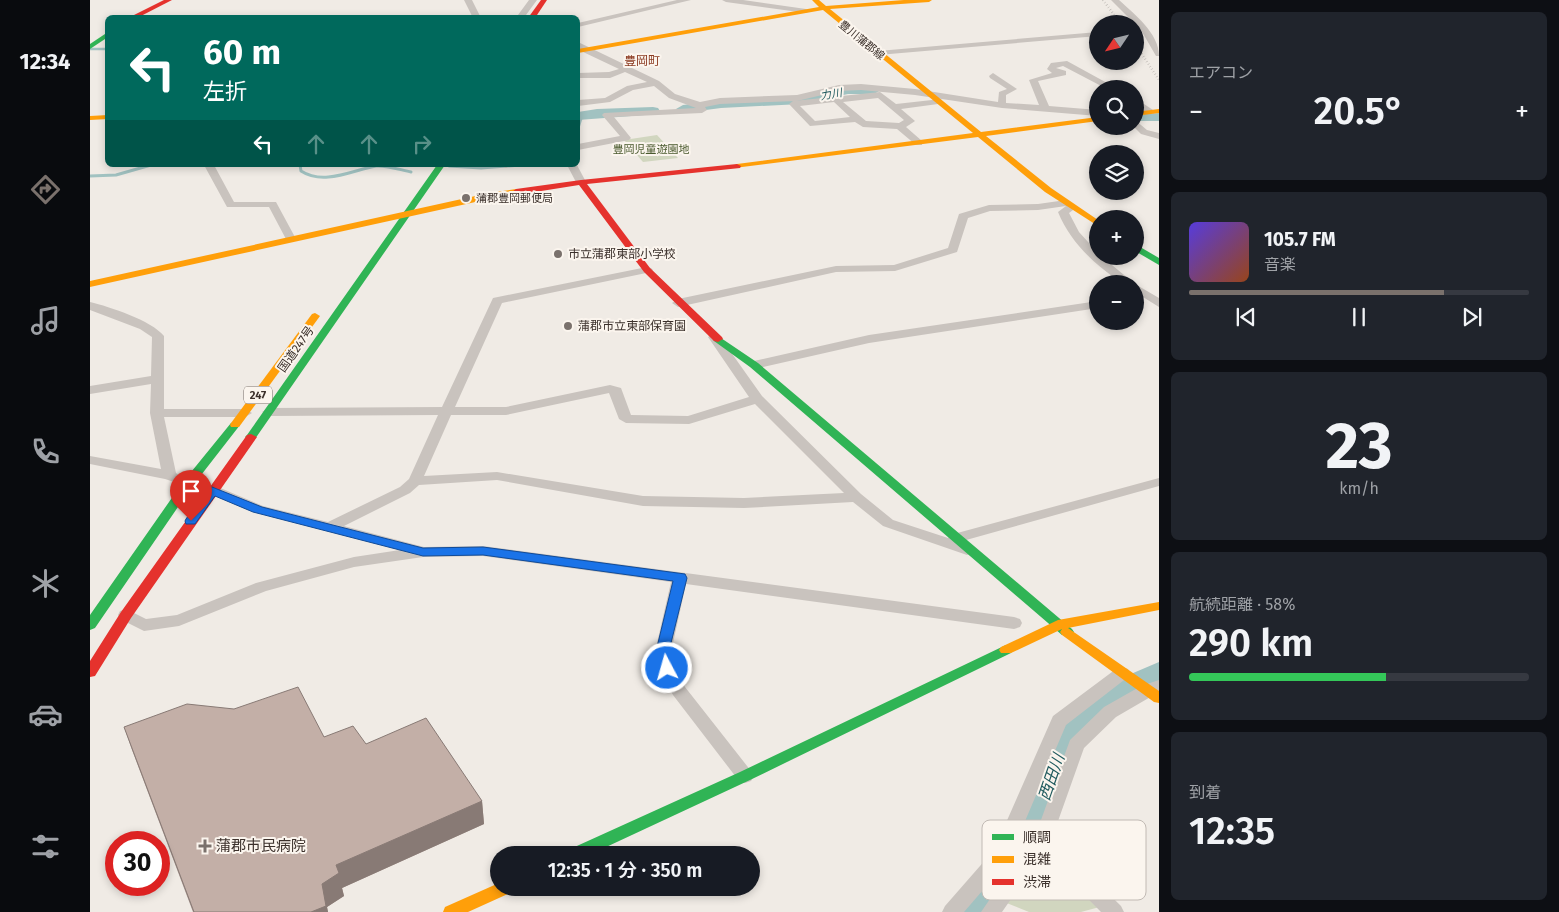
<!DOCTYPE html>
<html lang="ja">
<meta charset="utf-8">
<style>
:root{--surface:#171b24;--page:#20242c;--text:#f1f3f6;--muted:#9ea1a6;--line:#363941;--accent:#7a716c}
body{margin:0;font-family:"Fira Sans","Noto Sans JP",sans-serif;background:var(--page);color:var(--text);height:100vh;display:flex;flex-direction:column;font-size:19px;white-space:nowrap}
*{box-sizing:border-box;margin:0}
p{font-size:16px;color:var(--muted)}
.icon{flex:none;width:28px;height:28px;fill:none;stroke:currentColor;stroke-width:2;stroke-linecap:round;stroke-linejoin:round}
.map{position:relative;flex:1;overflow:hidden}
.side{display:flex;flex-direction:column;gap:12px;padding:12px;background:#0d0f14;width:400px}
.side>*{flex:none}
.top-card{position:absolute;left:15px;top:15px;width:475px;height:152px;border-radius:8px;box-shadow:0 2px 8px #0003;background:#00695c;color:#fff;overflow:hidden}
.needle{width:32px;rotate:235deg}
.tools{position:absolute;left:999px;top:15px;display:grid;gap:10px}
.tools a{display:grid;place-items:center;width:55px;height:55px;border-radius:50%;background:var(--surface);box-shadow:0 2px 8px #0003;font-size:25px}
.speed{position:absolute;left:15px;top:831px;display:flex;gap:10px;font-size:25px;font-weight:700;text-align:center}
.speed>*{display:grid;place-content:center;width:65px;height:65px;border-radius:50%;background:var(--surface);box-shadow:0 2px 8px #0003;line-height:1}
.speed .limit{border:8px solid #d22;background:#fff;color:#111}
.pin{position:absolute;display:grid;place-items:center;width:42px;height:42px;color:#fff;margin:-51px -21px;border-radius:50% 50% 50% 0;rotate:-45deg;box-shadow:0 0 5px #0007}
.pin .icon{rotate:45deg}
.me{position:absolute;width:55px;margin:-28px;rotate:354deg;stroke-linejoin:round;filter:drop-shadow(0 0 4px #0008)}
.turn{display:flex;align-items:center;gap:18px;height:105px;padding:0 15px;font-size:22px}
.turn .icon{width:65px;height:65px;stroke-width:2.5}
.turn b{display:block;font-size:35px;line-height:42px}
.lanes{display:flex;align-items:center;height:48px;padding:0 15px;background:#0003;justify-content:center;gap:25px;direction:ltr}
.lanes .off{opacity:.35}
.big{font-size:38px;font-weight:600;line-height:1.1}
.side .tile{flex:1;display:flex;flex-direction:column;justify-content:center;gap:8px;min-width:0;padding:0 18px;border-radius:8px;background:var(--page)}
.side .dial{align-items:center;gap:0}
.dial b{font-size:65px;line-height:1}
.song{display:flex;align-items:center;gap:15px}
.cover{width:60px;height:60px;border-radius:8px;background:linear-gradient(135deg,hsl(250 70% 55%),hsl(20 70% 35%))}
.played{height:5px;border-radius:2px;background:linear-gradient(90deg,var(--accent) 75%,var(--line) 75%)}
.keys{display:flex;justify-content:space-around;direction:ltr}
.heat{display:flex;justify-content:space-between;align-items:center;font-size:28px;direction:ltr}
.charge{height:8px;border-radius:4px;background:linear-gradient(90deg,#34c759 58%,var(--line) 0)}
.trip{position:absolute;left:400px;top:846px;width:270px;height:50px;border-radius:25px;background:var(--surface);box-shadow:0 2px 8px #0003;font-weight:600;line-height:50px;text-align:center}
main{display:flex;flex:1;min-height:0}
.tab-bar{display:flex;flex-direction:column;width:90px;justify-content:space-around;align-items:center;background:#090b0e;color:var(--muted)}
.tab-bar .icon{width:35px;height:35px}
.tab-bar .on{color:var(--accent)}
.tab-bar b{font-size:22px;color:var(--text)}
.map>svg:first-child{display:block}
.green{fill:#d1d6bf}
.lines{fill:none;stroke-linecap:round;stroke-linejoin:round}
.stream-far1{stroke:#a1c2c1;stroke-width:2.5}
.stream{stroke:#a1c2c1;stroke-width:3}
.river{fill:#a1c2c1;fill-rule:evenodd}
.street{fill:#c9c3be;fill-rule:evenodd}
.fast{fill:#30b455;fill-rule:evenodd}
.slow{fill:#ff9f0a;fill-rule:evenodd}
.jam{fill:#e5322d;fill-rule:evenodd}
.rail{stroke:#b1aca8;stroke-width:2.5;stroke-dasharray:0.5 2.5;stroke-linecap:butt}
.wall{fill:#a89690}
.shaded-wall{fill:#887a75}
.building{fill:#c3afa7;stroke:#887a75}
.route{fill:#1a73e8;stroke:#114b97}
.poi-dot{fill:#7a716c;stroke:#fbf5ee;stroke-width:2}
.labels{text-anchor:middle;stroke-width:4;stroke-linejoin:round;paint-order:stroke}
.far-street-label{font-size:11px;fill:#3b302b;stroke:#fbf5ee}
.far-water-label{font-size:11px;font-style:italic;fill:#1f5a5e;stroke:#fbf5ee}
.far-park-label{font-size:11px;fill:#4a5a2e;stroke:#fbf5ee}
.far-poi-label{font-size:11px;fill:#3b302b;stroke:#fbf5ee;text-anchor:start}
.shield{fill:#fbf5ee;stroke:#756b66;stroke-width:1}
.shield-label{font-size:11px;font-weight:bold;fill:#3b302b}
.far-quarter-label{font-size:12px;fill:#8c3b22;stroke:#fbf5ee}
.poi-label{font-size:12px;fill:#3b302b;stroke:#fbf5ee;text-anchor:start}
.street-label{font-size:12px;fill:#3b302b;stroke:#fbf5ee}
.near-poi-label{font-size:15px;fill:#3b302b;stroke:#fbf5ee;text-anchor:start}
.near-water-label{font-size:16px;font-style:italic;fill:#1f5a5e;stroke:#fbf5ee}
.key{fill:#fbf5ee;stroke:#c1bab4;stroke-width:1}
.key-label{font-size:14px;fill:#3b302b}
</style>
<main>
<nav class="tab-bar">
<b>12:34</b>
<svg class="icon on" aria-label="directions" viewBox="0 0 24 24"><path d="M12 3l9 9-9 9-9-9zM9 14v-3h6M13 9l2 2-2 2"/></svg>
<svg class="icon" aria-label="music" viewBox="0 0 24 24"><path d="M9 18V5l10-2v13"/><circle cx="6" cy="18" r="3"/><circle cx="16" cy="16" r="3"/></svg>
<svg class="icon" aria-label="phone" viewBox="0 0 24 24"><path d="M5 4h4l2 5-3 2q2 4 5 5l2-3 5 2v4C11 20 4 13 5 4z"/></svg>
<svg class="icon" aria-label="climate" viewBox="0 0 24 24"><path d="M12 3v18M4 7l16 10M4 17L20 7"/></svg>
<svg class="icon" aria-label="car" viewBox="0 0 24 24"><path d="M5 17H2v-5l4-1 3-4h7l3 4 3 1v5h-3M9 17h6M6 11h13"/><circle cx="7" cy="17" r="2"/><circle cx="17" cy="17" r="2"/></svg>
<svg class="icon" aria-label="filters" viewBox="0 0 24 24"><path d="M4 7h16M4 17h16"/><circle cx="9" cy="7" r="2"/><circle cx="15" cy="17" r="2"/></svg>
</nav>
<div class="map">
<svg width="1069" height="912" viewBox="0 0 1069 912">
<rect width="100%" height="100%" fill="#f0ebe5"/>
<g class="green">
<polygon points="567,135 588,158 553,162 534,140"/>
<polygon points="951,839 1017,905 991,912 939,912 909,900"/>
</g>
<g class="lines">
<g class="stream-far1">
<polyline points="0,49 18,49"/>
<polyline points="488,129 492,116"/>
</g>
<g class="stream">
<path d="M210 165 211 171C234 186 263 170 286 166 296 165 311 170 321 172"/>
<polyline points="359,166 391,168 431,165"/>
<polyline points="0,176 26,175 61,165"/>
</g>
<g class="river">
<polygon points="758,86 784,86 791,90 784,94 758,94 711,104 631,108 593,113 586,109 593,105 631,100 711,96"/>
<polygon points="563,107 568,108 570,111 568,114 488,120 488,112 507,109"/>
<polygon points="1069,113 1069,121 1045,121 1045,115"/>
<polygon points="1069,662 1069,682 1033,699 986,746 958,824 937,866 900,912 867,912 871,903 917,848 930,823 964,734 1015,685"/>
</g>
<g class="street">
<polygon points="374,0 382,0 391,18 383,18"/>
<polygon points="439,0 447,0 436,15 440,18 430,18 428,15"/>
<polygon points="587,0 601,0 488,27 488,23"/>
<polygon points="632,0 653,0 716,9 720,11 716,13 636,2"/>
<path d="M1021 0H1029C1045 15 1069 33 1069 56H1066L1051 30Z"/>
<polygon points="1008,32 1008,36 788,55 784,53 788,51"/>
<polygon points="488,42 569,81 585,94 610,102 630,98 707,95 749,85 771,84 825,89 908,102 909,92 917,89 900,78 899,76 903,73 927,89 916,95 916,103 949,105 939,80 962,73 957,69 961,63 977,61 1028,89 1017,89 973,66 966,68 976,71 976,75 948,81 959,106 1008,110 1008,116 912,108 825,95 771,90 749,91 707,101 630,104 615,107 617,110 612,113 524,117 541,138 539,140 488,150 488,144 530,136 512,115 514,113 606,108 579,98 564,86 543,90 520,102 488,106 488,100 515,98 537,86 557,82 535,72 520,78 488,78 488,73 519,72 529,69 491,51 488,46"/>
<path d="M790 92 806 104 851 99 852 101 848 104 811 109 825 121 816 127 832 141V145H826L807 129 773 127 765 122 720 126 699 104 703 101ZM788 98 814 120 809 123 776 121 753 102ZM744 102 760 117 725 121 710 106Z"/>
<polygon points="1045,99 1048,100 1066,112 1064,114 1058,114 1045,106"/>
<polygon points="1045,120 1057,130 1069,133 1069,139 1051,134 1043,126 1045,126"/>
<polygon points="114,165 124,165 144,202 186,202 206,239 205,241 197,241 179,207 137,207"/>
<polygon points="409,165 421,165 416,168"/>
<polygon points="477,165 487,165 496,182 495,184 487,184"/>
<path d="M976 200 987 207 979 213 989 232 1008 253V256H1011L1045 284 1069 298V307L1045 292V284H1032L1026 279C1001 261 980 241 968 212L976 206 948 210 900 211 878 218 867 252 805 271 746 272 588 307 582 303 588 299 746 266 804 265 858 248 869 214 899 205 948 204Z"/>
<path d="M557 267 561 268 563 270 561 272 412 303 365 407H416L520 385 531 388 541 415 598 416 659 397 618 337 624 333 628 334 672 396 771 494 803 520 858 538 860 535 1069 478V486L869 542 882 547 885 550 882 553 877 555 793 526 763 502 654 508 553 506 407 480 329 485 320 493 254 526 334 547 393 546 924 617 930 619 932 623 930 627 924 629 596 584 583 643 585 668 595 687 661 771 664 776 661 781 655 783 649 781 583 695 569 668 567 643 581 582 393 556 333 557 264 567 176 591 89 626 54 631 30 619 28 615 30 611 36 609 56 619 87 615 166 583 264 557 310 550 163 512 118 493 116 490 118 487H128L173 506 238 522 310 487 319 479 348 415 179 416 172 412 179 408 352 407 403 298ZM519 393 529 419 536 423 599 424 665 404 754 493 654 498 553 496 407 472 334 476 361 415H416Z"/>
<polygon points="1008,301 1008,308 779,343 664,369 658,365 664,361 779,335"/>
<path d="M0 302C20 307 61 320 74 336V409H155L162 413 155 417H74L86 473 94 479 92 482 87 483 75 479 0 464V456L71 469 60 413 61 384 0 394V386L61 376 62 337 50 329 0 310Z"/>
<polygon points="1032,667 1038,669 1040,673 1038,677 976,725 918,861 874,912 852,912 855,906 904,850 963,716 1026,669"/>
<polygon points="1069,680 1069,692 1026,717 994,748 962,838 1031,906 1034,912 1011,912 953,853 912,912 891,912 947,831 980,740 1014,707 1051,686"/>
</g>
<g class="fast">
<polygon points="18,32 18,37 0,49 0,44"/>
<polygon points="347,165 355,165 165,439 157,439 155,437 157,435"/>
<polygon points="1045,244 1069,258 1069,265 1045,251"/>
<polygon points="628,336 668,363 982,629 984,632 982,635 972,635 660,367 624,341 623,339"/>
<polygon points="145,422 150,425 101,488 5,628 0,630 0,615 93,482 141,423"/>
<polygon points="916,645 921,647 923,650 921,653 660,780 499,855 476,855 478,850 650,772"/>
</g>
<g class="slow">
<polygon points="722,0 729,0 736,6 814,0 842,0 839,2 740,9 891,132 1008,117 1008,121 896,136 961,188 1008,220 1008,226 955,192 888,137 644,168 643,166 647,164 883,133 733,10 488,53 488,49 729,7"/>
<polygon points="1069,109 1069,113 1045,116 1045,112"/>
<polygon points="18,115 18,119 0,120 0,116"/>
<polygon points="426,189 429,190 429,194 399,199 0,287 0,281 399,193"/>
<polygon points="225,313 230,316 149,427 141,427 140,425 141,423 222,314"/>
<polygon points="1069,602 1069,610 978,628 1069,691 1069,703 1064,702 972,635 970,632 972,629 921,653 911,653 909,650 911,647 968,620"/>
<polygon points="409,883 409,888 422,888 420,893 378,912 353,912 355,907"/>
</g>
<g class="jam">
<polygon points="74,0 82,0 47,18 38,18"/>
<polygon points="451,0 457,0 445,18 438,18"/>
<polygon points="647,164 651,166 650,168 497,184 560,268 632,337 633,339 628,342 624,341 554,272 489,185 426,195 422,192 426,189 491,180"/>
<polygon points="161,434 167,437 41,618 5,676 0,677 0,661 31,612 157,435"/>
</g>
<g class="rail">
<polyline points="1013,0 1031,24"/>
<polyline points="1045,44 1069,80"/>
</g>
</g>
<polygon class="wall" points="34,727 234,737 392,801 394,824 252,888 254,896 237,907 238,912 103,912 42,750"/>
<polygon class="shaded-wall" points="392,801 394,824 252,888 254,896 237,907 238,912 221,912 232,884 246,865"/>
<polygon class="building" points="208,687 234,737 263,726 276,744 336,718 392,801 246,865 249,873 232,884 236,906 221,912 104,912 34,727 97,704 144,709"/>
<polygon class="route" points="122,487 172,507 333,548 393,547 595,574 597,578 581,643 584,668 582,671 573,671 568,643 583,581 393,555 333,556 163,512 125,496 105,524 96,524 95,521 96,519 118,488"/>
<g class="poi-dot">
<circle cx="376" cy="198" r="5"/>
<circle cx="468" cy="254" r="5"/>
<circle cx="478" cy="326" r="5"/>
<path d="M112.5 838.5h5v5h5v5h-5v5h-5v-5h-5v-5h5z"/>
</g>
<g class="labels">
<g class="far-street-label">
<text transform="translate(772 40) rotate(39)" y="4">豊川蒲郡線</text>
</g>
<g class="far-water-label">
<text transform="translate(741 94) rotate(-10)" y="4">力川</text>
</g>
<g class="far-park-label">
<text x="561" y="153">豊岡児童遊園地</text>
</g>
<g class="far-poi-label">
<text x="386" y="202">蒲郡豊岡郵便局</text>
</g>
<rect class="shield" x="154" y="386.5" width="28" height="17" rx="4"/>
<g class="shield-label">
<text x="168" y="399">247</text>
</g>
<g class="far-quarter-label">
<text x="552" y="65">豊岡町</text>
</g>
<g class="poi-label">
<text x="478" y="258">市立蒲郡東部小学校</text>
<text x="488" y="330">蒲郡市立東部保育園</text>
</g>
<g class="street-label">
<text transform="translate(206 349) rotate(-55)" y="4">国道247号</text>
</g>
<g class="near-poi-label">
<text x="126" y="851">蒲郡市民病院</text>
</g>
<g class="near-water-label">
<text transform="translate(961 777) rotate(-71)" y="6">西田川</text>
</g>
</g>
<rect x="892" y="820" width="164" height="80" rx="8" class="key"/>
<rect x="902" y="834" width="22" height="6" fill="#30b455"/>
<rect x="902" y="856" width="22" height="7" fill="#ff9f0a"/>
<rect x="902" y="879" width="22" height="6" fill="#e5322d"/>
<g class="key-label">
<text x="933" y="842">順調</text>
<text x="933" y="864">混雑</text>
<text x="933" y="887">渋滞</text>
</g>
</svg>
<div class="tools">
<a><svg class="needle" viewBox="-14 -14 28 28"><path d="M0-13l5 13h-10z" fill="#e53935"/><path d="M0 13l5-13h-10z" fill="#9ea1a6"/></svg></a>
<a><svg class="icon" aria-label="search" viewBox="0 0 24 24"><circle cx="10" cy="10" r="6"/><path d="M15 15l6 6"/></svg></a>
<a><svg class="icon" aria-label="layers" viewBox="0 0 24 24"><path d="M12 4l9 5-9 5-9-5zM3 14l9 5 9-5"/></svg></a>
<a>+</a>
<a>−</a>
</div>
<div class="speed"><div class="limit">30</div></div>
<div class="pin" style="left:101px;top:521px;background:#d93025"><svg class="icon" aria-label="arrive" viewBox="0 0 24 24"><path d="M6 21V4h12l-3 4 3 4H6"/></svg></div>
<svg class="me" style="left:577px;top:668px" viewBox="-20 -20 40 40"><circle r="17" fill="#1a73e8" stroke="#fff" stroke-width="3"/><path d="M0-11L8 9 0 5-8 9z" fill="#fff"/></svg>
<div class="trip">12:35 · 1 分 · 350 m</div>
<div class="top-card">
<div class="turn"><svg class="icon" aria-label="left" viewBox="0 0 24 24"><path d="M17 20v-9H6M10 6l-5 5 5 5"/></svg><div><b>60 m</b>左折</div></div>
<div class="lanes"><svg class="icon" aria-label="left" viewBox="0 0 24 24"><path d="M17 20v-9H6M10 6l-5 5 5 5"/></svg><svg class="icon off" aria-label="ahead" viewBox="0 0 24 24"><path d="M12 20V5M6 11l6-6 6 6"/></svg><svg class="icon off" aria-label="ahead" viewBox="0 0 24 24"><path d="M12 20V5M6 11l6-6 6 6"/></svg><svg class="icon off" aria-label="right" viewBox="0 0 24 24"><path d="M7 20v-9h11M14 6l5 5-5 5"/></svg></div>
</div>
</div>
<section class="side">
<div class="tile"><p>エアコン</p>
<div class="heat"><a>−</a><b class="big">20.5°</b><a>+</a></div>
</div>
<div class="tile">
<div class="song"><i class="cover"></i><div><b>105.7 FM</b><p>音楽</p></div></div>
<div class="played"></div>
<div class="keys"><svg class="icon" aria-label="previous" viewBox="0 0 24 24"><path d="M18 5L8 12l10 7zM5 5v14"/></svg><svg class="icon" aria-label="pause" viewBox="0 0 24 24"><path d="M8 5v14M16 5v14"/></svg><svg class="icon" aria-label="next" viewBox="0 0 24 24"><path d="M6 5l10 7-10 7zM19 5v14"/></svg></div>
</div>
<div class="tile dial"><b>23</b><p>km/h</p></div>
<div class="tile"><p>航続距離 · 58%</p><b class="big">290 km</b><div class="charge"></div></div>
<div class="tile"><p>到着</p><b class="big">12:35</b></div>
</section>
</main>
